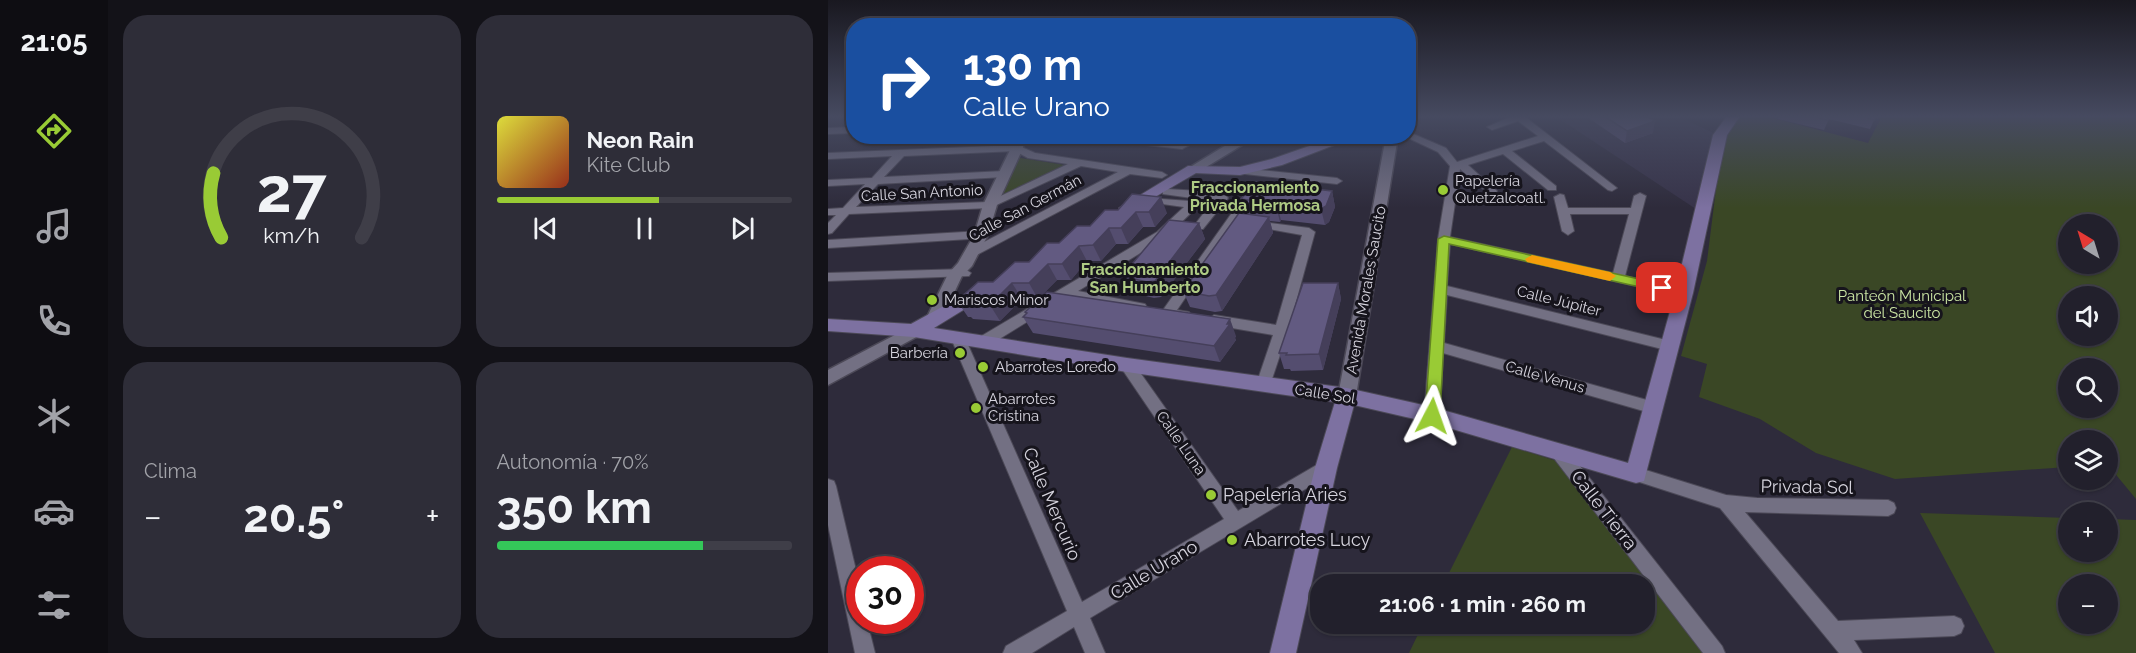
<!DOCTYPE html>
<html lang="es">
<meta charset="utf-8">
<style>
:root{--surface:#22202c;--page:#2e2d38;--text:#f1f3f6;--muted:#a2a3a9;--line:#3f3e48;--accent:#99cb35}
body{margin:0;font-family:Raleway,sans-serif;background:var(--page);color:var(--text);height:100vh;display:flex;flex-direction:column;font-size:22px;white-space:nowrap}
*{box-sizing:border-box;margin:0}
p{font-size:20px;color:var(--muted)}
.icon{flex:none;width:33px;height:33px;fill:none;stroke:currentColor;stroke-width:2;stroke-linecap:round;stroke-linejoin:round}
.map{position:relative;flex:1;overflow:hidden}
.sheet{display:flex;flex-direction:column;gap:15px;padding:15px;background:#131218;width:720px}
.sheet>*{flex:none}
.hud{position:absolute;left:18px;top:18px;width:570px;height:126px;border-radius:24px;box-shadow:0 2px 4px #0004,0 0 0 2px var(--line);background:#1a4fa0;color:#fff;overflow:hidden}
.needle{width:39px;rotate:322deg}
.fabs{position:absolute;left:1230px;top:214px;display:grid;gap:12px}
.fabs a{display:grid;place-items:center;width:60px;height:60px;border-radius:50%;background:var(--surface);box-shadow:0 2px 4px #0004,0 0 0 2px var(--line);font-size:30px}
.speed{position:absolute;left:18px;top:556px;display:flex;gap:12px;font-size:30px;font-weight:700;text-align:center}
.speed>*{display:grid;place-content:center;width:78px;height:78px;border-radius:50%;background:var(--surface);box-shadow:0 2px 4px #0004,0 0 0 2px var(--line);line-height:1}
.speed .limit{border:9px solid #d22;background:#fff;color:#111}
.pin{position:absolute;display:grid;place-items:center;width:51px;height:51px;color:#fff;margin:-26px;border-radius:12px;box-shadow:0 3px 9px #0006}
.me{position:absolute;width:66px;margin:-33px;rotate:4deg;stroke-linejoin:round;filter:drop-shadow(0 0 4px #0008)}
.turn{display:flex;align-items:center;gap:21px;height:126px;padding:0 18px;font-size:27px}
.turn .icon{width:78px;height:78px;stroke-width:2.5}
.turn b{display:block;font-size:42px;line-height:51px}
.big{font-size:45px;font-weight:700;line-height:1.1}
.sheet .widget{flex:1;display:flex;flex-direction:column;justify-content:center;gap:9px;min-width:0;padding:0 21px;border-radius:24px;background:var(--page)}
.sheet .dial{align-items:center;gap:0}
.dial svg{height:156px;overflow:visible;fill:none;stroke:var(--line);stroke-width:7;stroke-linecap:round;text-anchor:middle}
.dial text{fill:var(--text);stroke:none}
.song{display:flex;align-items:center;gap:18px}
.cover{width:72px;height:72px;border-radius:9px;background:linear-gradient(135deg,hsl(60 70% 55%),hsl(10 70% 35%))}
.played{height:6px;border-radius:3px;background:linear-gradient(90deg,var(--accent) 55%,var(--line) 55%)}
.keys{display:flex;justify-content:space-around;direction:ltr}
.heat{display:flex;justify-content:space-between;align-items:center;font-size:33px;direction:ltr}
.charge{height:9px;border-radius:4px;background:linear-gradient(90deg,#34c759 70%,var(--line) 0)}
.sheet .tiles{flex:1;display:grid;gap:15px;grid-template-columns:repeat(2,1fr)}
.trip{position:absolute;left:482px;top:574px;width:345px;height:60px;border-radius:24px;background:var(--surface);box-shadow:0 2px 4px #0004,0 0 0 2px var(--line);font-weight:700;line-height:60px;text-align:center}
main{display:flex;flex:1;min-height:0}
.dock{display:flex;flex-direction:column;width:108px;justify-content:space-around;align-items:center;background:#0e0d12;color:var(--muted)}
.dock .icon{width:42px;height:42px}
.dock .active{color:var(--accent)}
.dock b{font-size:27px;color:var(--text)}
.map>svg:first-child{display:block}
.built{fill:#373349}
.green{fill:#3a4725;fill-rule:evenodd}
.lines{fill:none;stroke-linecap:round;stroke-linejoin:round}
.minor-casing{stroke:#4c4957;stroke-width:2}
.tertiary-casing{stroke:#4c4957;stroke-width:3}
.secondary-casing{stroke:#4c4957;stroke-width:2}
.minor{fill:#737083;fill-rule:evenodd}
.tertiary{fill:#737083;fill-rule:evenodd}
.secondary{fill:#7d71a1;fill-rule:evenodd}
.wall{fill:#544d6f}
.shaded-wall{fill:#453f5a}
.building{fill:#625a81;stroke:#453f5a;stroke-width:1.5}
.route{fill:#99cb35;stroke:#638422;stroke-width:1.5}
.slow{fill:#f59e0b}
.poi-dot{fill:#99cb35;stroke:#16141c;stroke-width:2}
.labels{text-anchor:middle;stroke-width:6;stroke-linejoin:round;paint-order:stroke}
.poi-label{font-size:15px;fill:#d6d4de;stroke:#16141c;text-anchor:start}
.street-label{font-size:15px;fill:#d6d4de;stroke:#16141c}
.park-label{font-size:15px;fill:#cbe6a4;stroke:#16141c}
.neighbourhood-label{font-size:16px;font-weight:bold;fill:#aecb84;stroke:#16141c}
.near-street-label{font-size:18px;fill:#d6d4de;stroke:#16141c}
.near-poi-label{font-size:18px;fill:#d6d4de;stroke:#16141c;text-anchor:start}
</style>
<main>
<nav class="dock">
<b>21:05</b>
<svg class="icon active" aria-label="directions" viewBox="0 0 24 24"><path d="M12 3l9 9-9 9-9-9zM9 14v-3h6M13 9l2 2-2 2"/></svg>
<svg class="icon" aria-label="music" viewBox="0 0 24 24"><path d="M9 18V5l10-2v13"/><circle cx="6" cy="18" r="3"/><circle cx="16" cy="16" r="3"/></svg>
<svg class="icon" aria-label="phone" viewBox="0 0 24 24"><path d="M5 4h4l2 5-3 2q2 4 5 5l2-3 5 2v4C11 20 4 13 5 4z"/></svg>
<svg class="icon" aria-label="climate" viewBox="0 0 24 24"><path d="M12 3v18M4 7l16 10M4 17L20 7"/></svg>
<svg class="icon" aria-label="car" viewBox="0 0 24 24"><path d="M5 17H2v-5l4-1 3-4h7l3 4 3 1v5h-3M9 17h6M6 11h13"/><circle cx="7" cy="17" r="2"/><circle cx="17" cy="17" r="2"/></svg>
<svg class="icon" aria-label="filters" viewBox="0 0 24 24"><path d="M4 7h16M4 17h16"/><circle cx="9" cy="7" r="2"/><circle cx="15" cy="17" r="2"/></svg>
</nav>
<section class="sheet">
<div class="tiles">
<div class="widget dial"><svg viewBox="0 0 100 80">
<path d="M14 69A42 42 0 1 1 86 69"/>
<path d="M14 69A42 42 0 0 1 10 36" stroke="#99cb35"/>
<text x="50" y="56" font-size="32" font-weight="700">27</text>
<text x="50" y="72" font-size="11">km/h</text>
</svg></div>
<div class="widget">
<div class="song"><i class="cover"></i><div><b>Neon Rain</b><p>Kite Club</p></div></div>
<div class="played"></div>
<div class="keys"><svg class="icon" aria-label="previous" viewBox="0 0 24 24"><path d="M18 5L8 12l10 7zM5 5v14"/></svg><svg class="icon" aria-label="pause" viewBox="0 0 24 24"><path d="M8 5v14M16 5v14"/></svg><svg class="icon" aria-label="next" viewBox="0 0 24 24"><path d="M6 5l10 7-10 7zM19 5v14"/></svg></div>
</div>
<div class="widget"><p>Clima</p>
<div class="heat"><a>−</a><b class="big">20.5°</b><a>+</a></div>
</div>
<div class="widget"><p>Autonomía · 70%</p><b class="big">350 km</b><div class="charge"></div></div>
</div>
</section>
<div class="map">
<svg width="1308" height="653" viewBox="0 0 1308 653">
<rect width="100%" height="100%" fill="#2e2b3b"/>
<polygon class="built" points="727,116 849,116 890,135 874,213"/>
<g class="green">
<path d="M912 116H937L1040 143 1052 120 1049 116H1308V499L1280 465V441H1240V467L1067 479 988 453 932 419 871 397 879 364 853 356 879 261 894 141ZM1240 225H1280V264H1240ZM1240 297H1280V336H1240ZM1240 369H1280V408H1240Z"/>
<polygon points="186,157 243,166 166,203"/>
<polygon points="684,447 735,463 876,653 581,653 595,624 816,624 816,585 615,585"/>
<path d="M1092 513 1240 518V552H1280V519L1308 520V653H1167ZM1240 585H1280V624H1240Z"/>
</g>
<g class="lines">
<g class="minor-casing">
<g id="minor">
<polygon points="684,116 696,116 789,188 784,191 780,190 716,141 684,151 728,186 728,190 720,190 675,154 640,165 669,191 668,193 660,193 632,169 622,237 785,273 801,214 742,214 746,231 740,235 734,231 726,197 732,194 736,195 740,208 803,208 806,196 812,193 818,196 797,276 856,289 862,293 856,297 622,244 619,286 842,341 847,342 849,346 847,350 842,351 619,295 616,343 826,402 831,404 834,408 831,412 826,414 615,353 612,415 609,419 604,421 599,419 596,415 610,239 622,166 610,152 576,136 580,136 580,132 583,133 618,148 629,162 710,136 690,121 664,130 659,127"/>
<polygon points="26,127 26,133 0,134 0,128"/>
<polygon points="259,136 295,136 352,143 365,136 378,136 354,149 264,139"/>
<path d="M189 145 207 153 334 172 339 175 334 178 302 174 141 259 137 258 135 255 137 252 290 172 253 166 162 208 21 214 4 233 0 234V223L8 215H0V209L15 208 37 184 0 186V180L44 178 64 156 0 159V153ZM187 151 200 158 240 164 160 202 28 207 50 184 176 177 181 174 176 171 56 177 76 156Z"/>
<polygon points="412,168 509,178 514,181 509,184 408,173 408,169"/>
<path d="M339 189 372 191 398 196 400 198 375 229H367L365 227 378 210 367 209 337 238 250 291 317 304 319 307 317 310 312 312 239 297 160 346H150L148 342 150 338 329 232 356 207 320 202V198L362 201 364 198 335 194V190ZM374 199 386 200 383 204 372 203Z"/>
<polygon points="422,192 427,195 349,310 361,312 363,315 361,318 356,320 335,316 333,313 335,310 418,193"/>
<polygon points="427,221 481,228 487,232 460,331 442,385 440,389 430,389 428,385 445,335 386,325 379,320 386,315 448,325 474,235 423,226 421,224 423,222"/>
<polygon points="153,231 157,232 159,235 157,238 0,248 0,240"/>
<polygon points="137,269 143,273 141,276 0,281 0,273"/>
<polygon points="130,333 137,338 254,602 396,519 294,369 292,365 294,361 304,361 410,511 492,463 498,461 504,463 506,468 504,473 262,618 277,653 257,653 246,627 204,653 175,653 178,646 239,611 123,338"/>
<polygon points="731,445 737,447 894,646 897,653 875,653 725,457 723,452 725,447"/>
<polygon points="808,467 898,495 929,498 1060,500 1066,503 1068,508 1066,513 1060,516 917,512 1010,621 1126,616 1133,619 1136,626 1133,633 1126,636 1026,640 1034,653 1011,653 892,508 802,479 800,474 802,469"/>
<polygon points="0,479 6,481 8,486 32,587 32,621 39,621 47,653 27,653 0,525"/>
</g>
</g>
<g class="tertiary-casing">
<g id="tertiary">
<polygon points="184,136 196,136 195,148 169,205 160,235 144,266 134,276 112,323 100,323 98,319 120,274 130,263 146,235 155,205 183,148"/>
<polygon points="413,136 429,136 370,172 360,172 359,169"/>
<polygon points="558,136 570,136 528,396 525,401 519,403 513,401 510,396"/>
<polygon points="86,325 92,327 94,331 92,335 0,385 0,370"/>
</g>
</g>
<g class="secondary-casing">
<g id="secondary">
<polygon points="580,116 596,116 580,123"/>
<polygon points="899,116 912,116 899,135 865,293 816,481 808,483 604,423 526,405 509,468 468,653 442,653 487,468 507,402 299,372 86,337 0,331 0,319 83,324 152,286 158,288 161,292 158,296 106,328 299,358 519,388 604,407 800,463 847,293 885,135"/>
<polygon points="510,136 530,136 454,165 412,175 368,173 303,211 293,211 291,208 360,166 412,167 444,159"/>
</g>
</g>
<use href="#minor" class="minor"/>
<use href="#tertiary" class="tertiary"/>
<use href="#secondary" class="secondary"/>
</g>
<g class="wall">
<polygon points="762,116 818,116 825,133 797,143 762,119"/>
<polygon points="951,116 1048,116 1042,129 1001,119 996,130 950,119"/>
<polygon points="504,191 507,207 501,222 497,225 453,220 452,222 442,221 445,233 394,311 387,312 362,307 355,291 417,214 413,199"/>
<polygon points="277,210 339,213 327,227 315,227 300,244 288,244 273,261 259,261 243,280 229,280 210,299 194,299 172,321 145,319 143,317 140,317 129,301 165,282 262,226"/>
<polygon points="371,223 377,239 333,297 326,298 301,292 294,276"/>
<polygon points="510,283 513,299 495,370 463,371 462,369 456,369 451,353"/>
<polygon points="197,312 408,336 407,338 408,340 392,362 205,333 195,317 198,314"/>
</g>
<g class="shaded-wall">
<polygon points="827,121 825,133 797,143 799,131"/>
<polygon points="504,191 507,207 501,222 497,225 493,209"/>
<polygon points="333,197 339,213 327,227 321,212"/>
<polygon points="449,205 453,220 452,222 448,206"/>
<polygon points="308,212 315,227 300,244 293,228"/>
<polygon points="441,217 445,233 394,311 388,295"/>
<polygon points="371,223 377,239 333,297 327,281"/>
<polygon points="281,228 288,244 273,261 265,245"/>
<polygon points="251,246 259,261 243,280 234,264"/>
<polygon points="220,264 229,280 210,299 201,283"/>
<polygon points="184,283 194,299 172,321 162,305"/>
<polygon points="510,283 513,299 495,370 491,354"/>
<polygon points="402,319 408,336 407,338 408,340 392,362 386,346"/>
</g>
<g class="building">
<polygon points="776,116 818,116 827,121 799,131"/>
<polygon points="983,116 1001,116 999,120"/>
<polygon points="1033,116 1048,116 1046,120"/>
<polygon points="428,182 504,191 498,206 493,209 449,205 448,206 418,203 420,200 413,199"/>
<polygon points="304,194 333,197 321,212 308,212 293,228 281,228 265,245 251,246 234,264 220,264 201,283 184,283 162,305 133,303 135,301 129,301 150,282 165,282 187,262 201,262 219,243 231,243 249,226 262,226 277,210 290,210"/>
<polygon points="411,213 441,217 388,295 381,296 355,291"/>
<polygon points="341,220 371,223 327,281 319,282 294,276"/>
<polygon points="475,283 510,283 491,354 458,355 459,353 451,353"/>
<polygon points="219,292 402,319 399,324 402,324 386,346 195,317 199,313 197,312"/>
</g>
<linearGradient id="sky" x2="0" y2="1"><stop stop-color="#191820"/><stop offset="0.56" stop-color="#464a60"/><stop offset="1" stop-color="#464a60" stop-opacity="0"/></linearGradient>
<rect width="1308" height="208" fill="url(#sky)"/>
<polygon class="route" points="616,236 834,284 840,288 834,292 621,244 612,416 610,420 599,420 597,416 610,239"/>
<polygon class="slow" points="704,255 782,272 788,276 782,281 699,262 697,259"/>
<g class="poi-dot">
<circle cx="615" cy="190" r="6"/>
<circle cx="104" cy="300" r="6"/>
<circle cx="132" cy="353" r="6"/>
<circle cx="155" cy="367" r="6"/>
<circle cx="148" cy="408" r="6"/>
<circle cx="383" cy="495" r="6"/>
<circle cx="404" cy="540" r="6"/>
</g>
<g class="labels">
<g class="poi-label">
<text x="627" y="186">Papelería<tspan x="627" dy="17">Quetzalcoatl.</tspan></text>
<text x="116" y="305">Mariscos Minor</text>
<text x="120" y="358" text-anchor="end">Barbería</text>
<text x="167" y="372">Abarrotes Loredo</text>
<text x="160" y="404">Abarrotes<tspan x="160" dy="17">Cristina</tspan></text>
</g>
<g class="street-label">
<text transform="translate(94 193) rotate(-3)" y="5">Calle San Antonio</text>
<text transform="translate(197 208) rotate(-28)" y="5">Calle San Germán</text>
<text transform="translate(538 290) rotate(-80)" y="5">Avenida Morales Saucito</text>
<text transform="translate(731 301) rotate(14)" y="5">Calle Júpiter</text>
<text transform="translate(717 377) rotate(16)" y="5">Calle Venus</text>
<text transform="translate(497 394) rotate(9)" y="5">Calle Sol</text>
<text transform="translate(353 443) rotate(55)" y="5">Calle Luna</text>
</g>
<g class="park-label">
<text x="1074" y="301">Panteón Municipal<tspan x="1074" dy="17">del Saucito</tspan></text>
</g>
<g class="neighbourhood-label">
<text x="427" y="193">Fraccionamiento<tspan x="427" dy="18">Privada Hermosa</tspan></text>
<text x="317" y="275">Fraccionamiento<tspan x="317" dy="18">San Humberto</tspan></text>
</g>
<g class="near-street-label">
<text transform="translate(979 487) rotate(1)" y="6">Privada Sol</text>
<text transform="translate(224 504) rotate(67)" y="6">Calle Mercurio</text>
<text transform="translate(776 510) rotate(52)" y="6">Calle Tierra</text>
<text transform="translate(326 570) rotate(-31)" y="6">Calle Urano</text>
</g>
<g class="near-poi-label">
<text x="395" y="501">Papelería Aries</text>
<text x="416" y="546">Abarrotes Lucy</text>
</g>
</g>
</svg>
<div class="fabs">
<a><svg class="needle" viewBox="-14 -14 28 28"><path d="M0-13l5 13h-10z" fill="#e53935"/><path d="M0 13l5-13h-10z" fill="#a2a3a9"/></svg></a>
<a><svg class="icon" aria-label="sound" viewBox="0 0 24 24"><path d="M4 9h4l5-4v14l-5-4H4zM17 9q2 3 0 6"/></svg></a>
<a><svg class="icon" aria-label="search" viewBox="0 0 24 24"><circle cx="10" cy="10" r="6"/><path d="M15 15l6 6"/></svg></a>
<a><svg class="icon" aria-label="layers" viewBox="0 0 24 24"><path d="M12 4l9 5-9 5-9-5zM3 14l9 5 9-5"/></svg></a>
<a>+</a>
<a>−</a>
</div>
<div class="speed"><div class="limit">30</div></div>
<div class="pin" style="left:834px;top:288px;background:#d93025"><svg class="icon" aria-label="arrive" viewBox="0 0 24 24"><path d="M6 21V4h12l-3 4 3 4H6"/></svg></div>
<svg class="me" style="left:604px;top:416px" viewBox="-20 -20 40 40"><path d="M0-17L14 15 0 8-14 15z" fill="#99cb35" stroke="#fff" stroke-width="4"/></svg>
<div class="trip">21:06 · 1 min · 260 m</div>
<div class="hud">
<div class="turn"><svg class="icon" aria-label="right" viewBox="0 0 24 24"><path d="M7 20v-9h11M14 6l5 5-5 5"/></svg><div><b>130 m</b>Calle Urano</div></div>
</div>
</div>
</main>
